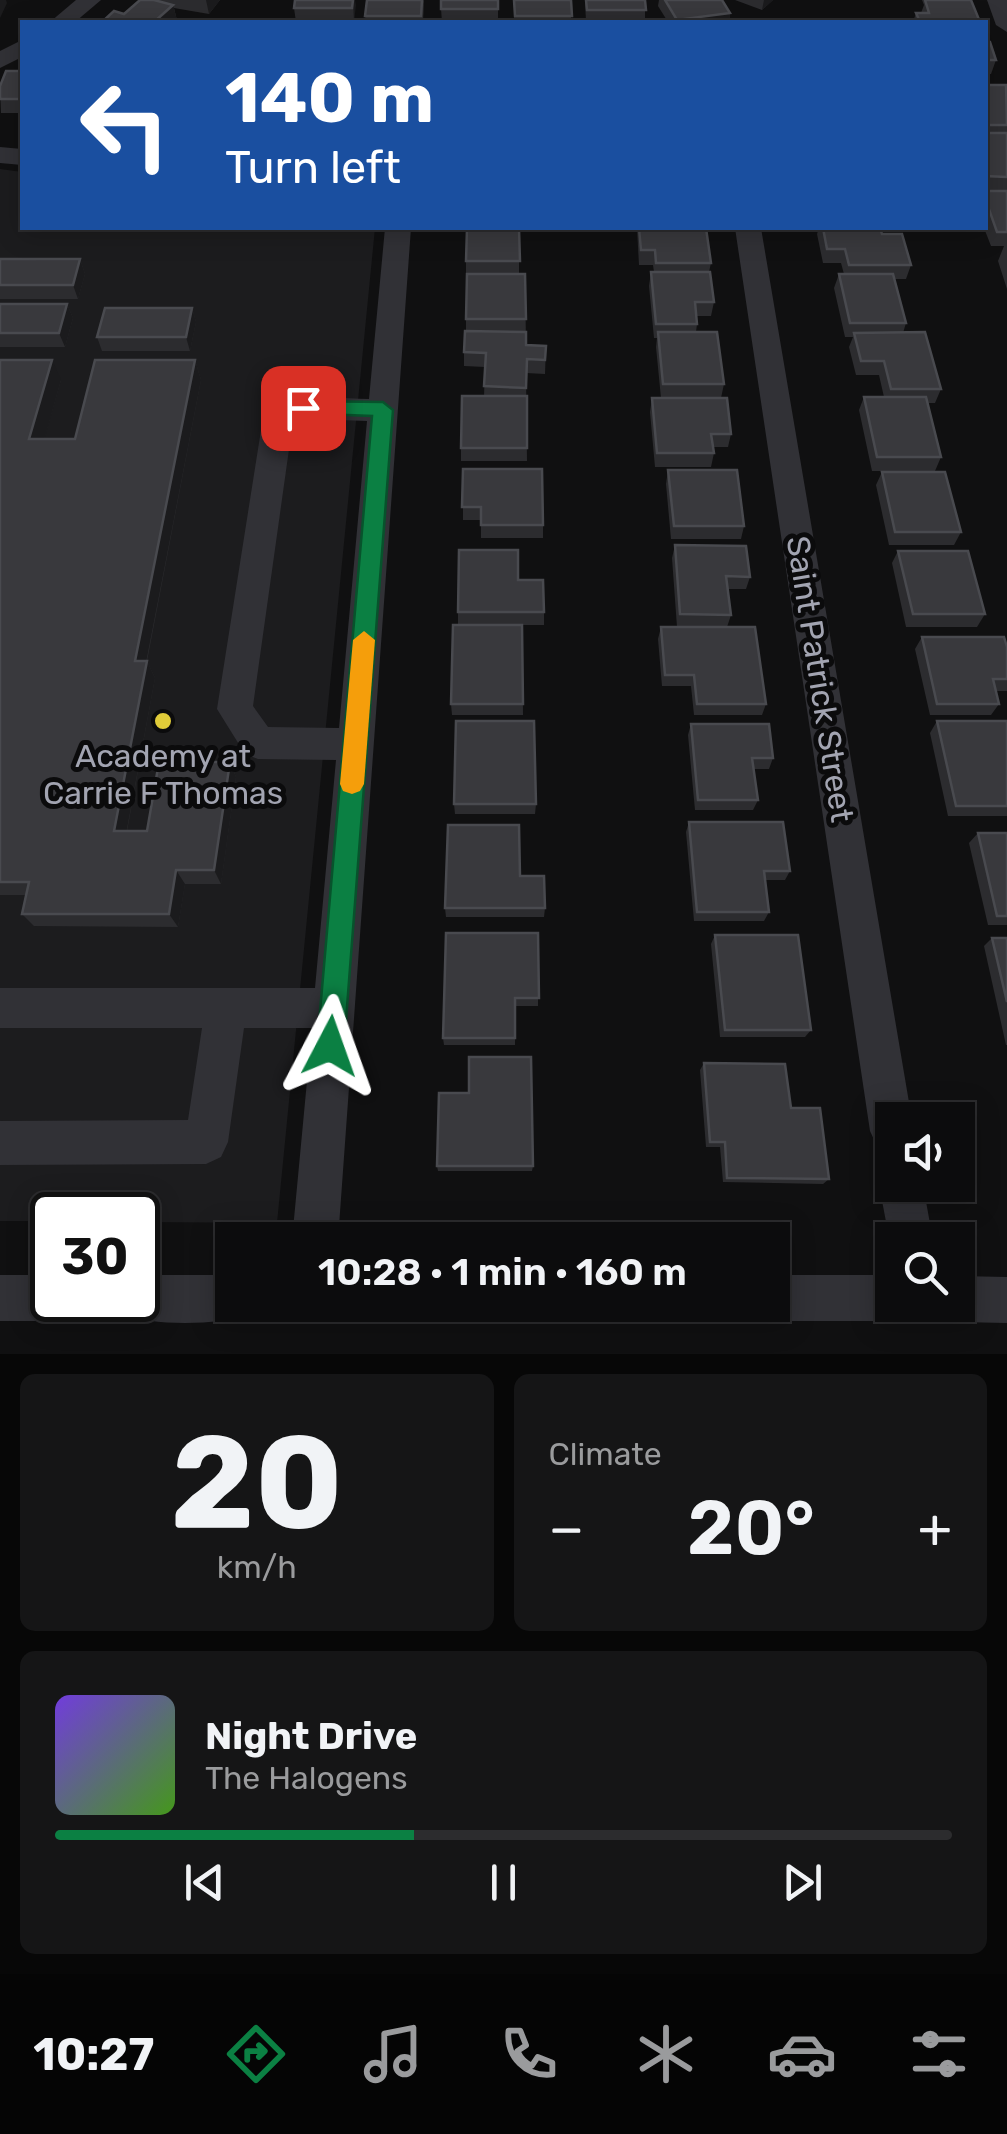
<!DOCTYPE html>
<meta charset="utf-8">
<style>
:root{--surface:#0c0c0d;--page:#151516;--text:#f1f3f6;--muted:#9a9b9d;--line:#2c2c2e;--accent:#0b8043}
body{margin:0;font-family:Rubik,sans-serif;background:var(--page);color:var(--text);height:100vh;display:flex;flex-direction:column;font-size:38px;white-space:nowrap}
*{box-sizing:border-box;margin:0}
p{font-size:32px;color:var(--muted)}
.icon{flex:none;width:55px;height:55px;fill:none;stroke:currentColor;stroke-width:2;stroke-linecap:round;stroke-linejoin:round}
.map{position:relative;height:1354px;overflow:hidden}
.details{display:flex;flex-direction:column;gap:20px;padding:20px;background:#070707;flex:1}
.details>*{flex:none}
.top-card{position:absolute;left:20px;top:20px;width:968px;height:210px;border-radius:0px;box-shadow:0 5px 25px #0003,0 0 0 2px var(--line);background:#1a4fa0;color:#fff;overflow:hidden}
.fabs{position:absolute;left:875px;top:1102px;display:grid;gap:20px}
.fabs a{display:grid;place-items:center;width:100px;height:100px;border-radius:0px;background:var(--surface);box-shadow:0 5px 25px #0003,0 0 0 2px var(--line);font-size:50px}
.speed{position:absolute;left:30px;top:1192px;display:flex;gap:20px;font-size:50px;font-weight:700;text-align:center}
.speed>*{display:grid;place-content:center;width:130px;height:130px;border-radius:50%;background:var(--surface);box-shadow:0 5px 25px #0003,0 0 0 2px var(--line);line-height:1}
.speed .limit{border:5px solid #111;border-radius:15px;background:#fff;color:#111}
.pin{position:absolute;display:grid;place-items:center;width:85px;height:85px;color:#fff;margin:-42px;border-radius:20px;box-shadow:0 5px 15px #0006}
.me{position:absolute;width:110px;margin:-55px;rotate:4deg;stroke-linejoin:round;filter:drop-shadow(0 0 8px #0008)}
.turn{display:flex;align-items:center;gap:35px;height:210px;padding:0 40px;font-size:45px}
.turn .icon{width:130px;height:130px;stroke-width:2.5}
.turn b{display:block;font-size:70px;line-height:85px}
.big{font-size:75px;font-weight:600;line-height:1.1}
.details .card{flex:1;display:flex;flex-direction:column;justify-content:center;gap:15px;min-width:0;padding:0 35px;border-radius:15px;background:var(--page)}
.details .dial{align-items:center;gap:0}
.dial b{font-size:130px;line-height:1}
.song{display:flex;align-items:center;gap:30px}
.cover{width:120px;height:120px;border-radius:15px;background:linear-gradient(135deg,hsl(260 70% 55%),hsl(100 70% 35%))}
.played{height:10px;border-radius:5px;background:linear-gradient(90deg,var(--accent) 40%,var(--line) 40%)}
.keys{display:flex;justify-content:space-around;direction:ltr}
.heat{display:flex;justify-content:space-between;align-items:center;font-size:55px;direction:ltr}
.details .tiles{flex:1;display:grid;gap:20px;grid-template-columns:1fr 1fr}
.card:last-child{grid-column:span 2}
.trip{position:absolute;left:215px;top:1222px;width:575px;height:100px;border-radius:0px;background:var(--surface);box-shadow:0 5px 25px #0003,0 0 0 2px var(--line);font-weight:600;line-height:100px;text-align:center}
.tabs{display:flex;height:160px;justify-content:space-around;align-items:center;background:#050505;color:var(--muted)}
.tabs .icon{width:70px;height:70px}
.tabs .current{color:var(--accent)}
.tabs b{font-size:45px;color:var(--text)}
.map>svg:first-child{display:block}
.built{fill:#1c1c1e}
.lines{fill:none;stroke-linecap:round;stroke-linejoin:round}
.minor{fill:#313136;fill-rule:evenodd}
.wall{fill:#2c2c2f}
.shaded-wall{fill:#1b1b1d}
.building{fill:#39393d;stroke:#494a4f;stroke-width:2.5}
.route{fill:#0b8043;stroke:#07532c;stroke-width:2.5}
.slow{fill:#f59e0b}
.poi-dot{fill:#e0cb39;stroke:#0b0b0c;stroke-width:4}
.labels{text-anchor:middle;stroke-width:10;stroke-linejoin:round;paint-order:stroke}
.street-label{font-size:32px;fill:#a2a4b1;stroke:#0b0b0c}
.poi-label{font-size:32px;fill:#a2a4b1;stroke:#0b0b0c}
</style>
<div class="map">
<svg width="1007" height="1354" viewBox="0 0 1007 1354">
<rect width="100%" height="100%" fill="#101011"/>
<polygon class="built" points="0,169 22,172 22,228 375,228 277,1223 138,1222 138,1215 52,1215 52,1221 0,1221"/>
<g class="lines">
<g class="minor">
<polygon points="76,0 101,0 75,22 50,22"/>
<polygon points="987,0 1007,0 1007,32 996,25"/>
<polygon points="22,40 22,57 0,68 0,51"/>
<polygon points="0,147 22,149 22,165 0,163"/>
<path d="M385 228H411L338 1240H292L312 1028H244L228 1142 221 1157 206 1164 0 1165V1121L188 1120 202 1028H0V988H315L336 760 258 759 245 754 217 709 261 430C284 389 329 398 369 399ZM310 419 367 421 339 728 268 727 253 706 291 435Z"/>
<polygon points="735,228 761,228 912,1120 892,1120 892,1153 877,1146 870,1131"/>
<polygon points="892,1166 892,1185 923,1185 933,1240 892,1240 892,1253 879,1185 885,1169"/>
<polygon points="0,1275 52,1275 52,1300 74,1300 68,1314 52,1321 0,1321"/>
<path d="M138 1275H232V1305H252L248 1314C220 1326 150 1326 122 1314L116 1300H138Z"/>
<polygon points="772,1275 892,1275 892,1305 912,1305 908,1314 892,1321 772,1321 756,1314 752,1305 772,1305"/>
<polygon points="958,1276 1007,1277 1007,1323 958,1322 942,1315 937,1305 958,1305"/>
</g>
</g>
<g class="wall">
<polygon points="157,0 220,0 209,14 174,8 177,20 124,14"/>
<polygon points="355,0 354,22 296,22 294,8"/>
<polygon points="424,0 423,22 366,22 365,16"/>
<polygon points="498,0 498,22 442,22 441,9"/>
<rect x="514" y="0" width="57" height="22"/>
<polygon points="585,0 645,0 645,22 586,22"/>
<polygon points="659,0 722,0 730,13 729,22 668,22 658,6"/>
<polygon points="735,0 773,0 762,10"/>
<polygon points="922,0 971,0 980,22 913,22 916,13 921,13 924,5"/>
<polygon points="985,42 996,60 991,74 985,74"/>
<polygon points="22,71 22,113 1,113 0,86"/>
<polygon points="985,85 1007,87 1007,289 998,261 1004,246 991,246 984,228"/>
<polygon points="519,228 519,274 525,274 526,345 546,346 545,374 526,373 527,461 461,461 461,448 484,396 485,367 464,366 464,352 466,331 466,261"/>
<polygon points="637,228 706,228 711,263 709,272 714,302 711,316 696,316 697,324 696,332 724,384 721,398 731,434 728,447 713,447 714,453 711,467 655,467 650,412 652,398 661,398 656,347 657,338 654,338 649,286 651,272 654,272 653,265 639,265"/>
<polygon points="819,228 880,228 882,234 911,265 906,279 895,279 906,323 903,333 941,389 935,403 927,403 941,457 935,471 872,471 859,410 864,397 884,397 879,375 856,375 849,347 853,337 845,337 834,288 839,274 844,274 841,263 823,263 817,234"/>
<polygon points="0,259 80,259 85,274 78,299 0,299"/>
<polygon points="0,304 67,304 73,318 65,347 0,347"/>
<polygon points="192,308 196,322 190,351 102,351 97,337"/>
<polygon points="0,360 61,380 44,439 75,439 195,360 201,380 147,661 155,678 127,831 147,831 230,762 236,777 221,884 185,884 178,927 34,926 22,914 26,895 0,895"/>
<polygon points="463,469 543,525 543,538 481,538 481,520 463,520"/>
<polygon points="668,470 744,526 741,539 671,539 666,484"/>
<polygon points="882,472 961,532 954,545 889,545 876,485"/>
<polygon points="675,545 750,577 746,589 728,589 731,615 727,627 766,704 762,715 694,715 691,686 662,686 658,639 661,627 677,627 672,558"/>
<polygon points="898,551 985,614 977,627 906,627 892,563"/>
<polygon points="518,580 544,612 544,625 458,625 458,612"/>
<polygon points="522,625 523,715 452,715 451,704"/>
<polygon points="922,637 1007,647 1007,691 996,691 999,704 991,715 930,715 915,649"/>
<polygon points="937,721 1007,721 1007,816 948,816 930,733"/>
<polygon points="691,724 773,758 769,769 754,769 758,800 753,810 695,810 688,735"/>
<polygon points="454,804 536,804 535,814 455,814"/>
<polygon points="689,822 790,871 785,880 765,880 769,912 764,921 694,921 686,832"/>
<polygon points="978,833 1007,833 1007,925 988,925 969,843"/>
<polygon points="520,876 545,908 544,917 446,917 445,908"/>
<polygon points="538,933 538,1006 515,1006 515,1045 444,1045 443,1038"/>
<polygon points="715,935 811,1030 805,1037 720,1037 711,944"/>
<polygon points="992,938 1007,938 1007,1045 1006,1045 984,946"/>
<polygon points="704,1063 791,1108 829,1179 823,1184 723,1182 720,1147 706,1147 700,1070"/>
<polygon points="437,1166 533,1166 532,1171 438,1171"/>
</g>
<g class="shaded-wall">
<polygon points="0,0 6,0 7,3 0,18"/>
<polygon points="206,0 220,0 209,14"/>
<polygon points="353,0 355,0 356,5 354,22"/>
<polygon points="764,0 773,0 762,10"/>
<polygon points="173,5 177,20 174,22 154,22"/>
<polygon points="730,13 729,22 676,22 677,20"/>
<polygon points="80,259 85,274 78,299 73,285"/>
<polygon points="67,304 73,318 65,347 59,333"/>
<polygon points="192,308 196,322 190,351 186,337"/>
<polygon points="52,360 61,380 39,458 29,439"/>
<polygon points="195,360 201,380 143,678 135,661"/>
<polygon points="147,661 155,678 124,845 114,831"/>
<polygon points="230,762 236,777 221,884 214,870"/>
<polygon points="176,870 185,884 178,927 169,914"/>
</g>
<g class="building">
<polygon points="140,0 154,0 173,5 154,22 102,22 114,11 124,14"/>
<polygon points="295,0 353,0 352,8 294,8"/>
<polygon points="367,0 422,0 421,16 365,16"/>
<rect x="441" y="0" width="57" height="9"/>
<polygon points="514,0 571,0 572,16 515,16"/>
<polygon points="586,0 645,0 646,10 587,10"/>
<polygon points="665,0 722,0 730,13 677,20"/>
<polygon points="925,0 971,0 980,22 920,22 916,13 929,13"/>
<polygon points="985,42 990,42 996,60 985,60"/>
<polygon points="6,71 22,71 22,99 0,99 0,86"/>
<polygon points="985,85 1006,85 1007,125 985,125"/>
<polygon points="985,133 1007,133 1007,177 985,176"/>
<polygon points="985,191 1007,191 1007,232 997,232 985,198"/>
<polygon points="467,228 519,228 520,261 466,261"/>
<polygon points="639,228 706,228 711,263 656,263 655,250 641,250"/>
<polygon points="823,228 880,228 882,234 902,234 911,265 849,265 845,249 827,249"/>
<polygon points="0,259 80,259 73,285 0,285"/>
<polygon points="651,272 710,272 714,302 695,302 697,324 656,324"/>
<polygon points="467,274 525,274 526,319 466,319"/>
<polygon points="839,274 893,274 906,323 850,323"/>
<polygon points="0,304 67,304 59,333 0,333"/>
<polygon points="105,308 192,308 186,337 97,337"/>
<polygon points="465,331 526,332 526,345 546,346 545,360 527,359 526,388 484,386 486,353 464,352"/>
<polygon points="658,332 717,332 724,384 663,384"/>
<polygon points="925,332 941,389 891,389 884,361 861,361 854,333"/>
<polygon points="0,360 52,360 29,439 75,439 95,360 195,360 135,661 147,661 114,831 147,831 159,762 230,762 214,870 176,870 169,914 22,914 29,882 0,882"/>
<polygon points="462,396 527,396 527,448 461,448"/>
<polygon points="864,397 926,397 941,457 877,457"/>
<polygon points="652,398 727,398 731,434 711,434 714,453 657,453"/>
<polygon points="463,469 542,469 543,525 481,525 481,507 462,507"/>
<polygon points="668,470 737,470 744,526 674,526"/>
<polygon points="882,472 945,472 961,532 895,532"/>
<polygon points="675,545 746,546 750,577 726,576 731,615 680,614"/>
<polygon points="459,550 518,550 518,580 543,580 544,612 458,612"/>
<polygon points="898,551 968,551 985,614 913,614"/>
<polygon points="453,625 522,625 523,704 451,704"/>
<polygon points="661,627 755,627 766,704 697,704 694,675 665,675"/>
<polygon points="922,637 1004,637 1007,647 1007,679 993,679 999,704 937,704"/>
<polygon points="456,721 534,721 536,804 454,804"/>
<polygon points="937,721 1007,721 1007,806 956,806"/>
<polygon points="691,724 769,724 773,758 752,758 758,800 698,800"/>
<polygon points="689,822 783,822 790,871 764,871 769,912 697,912"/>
<polygon points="448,825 519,825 520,876 544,876 545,908 445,908"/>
<polygon points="978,833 1007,833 1007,916 997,916"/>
<polygon points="446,933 538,933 539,998 515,998 515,1038 443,1038"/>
<polygon points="715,935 798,935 811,1030 725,1030"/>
<polygon points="992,938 1007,938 1007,1002"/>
<polygon points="469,1057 531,1057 533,1166 437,1166 439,1093 469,1093"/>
<polygon points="704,1063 785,1064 791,1108 820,1108 829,1179 727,1178 725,1142 710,1142"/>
</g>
<polygon class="route" points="303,401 383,402 393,410 344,1046 340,1056 330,1060 321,1056 317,1046 372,416 296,413 296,403"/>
<polygon class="slow" points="364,631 375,640 364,784 360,791 352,794 343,791 340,784 353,640"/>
<circle class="poi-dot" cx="163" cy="721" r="10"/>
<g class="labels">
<g class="street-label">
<text transform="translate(820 679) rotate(81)" y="11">Saint Patrick Street</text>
</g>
<g class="poi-label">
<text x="163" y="767">Academy at<tspan x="163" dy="37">Carrie F Thomas</tspan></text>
</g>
</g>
</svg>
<div class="fabs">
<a><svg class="icon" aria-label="sound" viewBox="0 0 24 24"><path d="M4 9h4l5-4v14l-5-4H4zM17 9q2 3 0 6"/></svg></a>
<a><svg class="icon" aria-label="search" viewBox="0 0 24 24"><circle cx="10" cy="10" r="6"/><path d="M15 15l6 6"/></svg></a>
</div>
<div class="speed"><div class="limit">30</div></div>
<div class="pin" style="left:303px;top:408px;background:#d93025"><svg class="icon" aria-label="arrive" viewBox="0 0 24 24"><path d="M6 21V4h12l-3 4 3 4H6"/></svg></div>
<svg class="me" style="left:330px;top:1046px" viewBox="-20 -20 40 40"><path d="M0-17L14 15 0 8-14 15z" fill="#0b8043" stroke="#fff" stroke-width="4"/></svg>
<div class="trip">10:28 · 1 min · 160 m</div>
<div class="top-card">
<div class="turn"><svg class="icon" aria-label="left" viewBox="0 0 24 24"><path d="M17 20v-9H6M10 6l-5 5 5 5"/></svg><div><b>140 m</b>Turn left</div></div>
</div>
</div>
<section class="details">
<div class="tiles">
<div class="card dial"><b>20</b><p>km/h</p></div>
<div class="card"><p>Climate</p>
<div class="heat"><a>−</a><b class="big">20°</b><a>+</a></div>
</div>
<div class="card">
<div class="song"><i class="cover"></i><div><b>Night Drive</b><p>The Halogens</p></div></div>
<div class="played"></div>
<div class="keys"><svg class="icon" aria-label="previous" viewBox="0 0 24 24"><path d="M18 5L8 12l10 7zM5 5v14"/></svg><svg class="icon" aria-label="pause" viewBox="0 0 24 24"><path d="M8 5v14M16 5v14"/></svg><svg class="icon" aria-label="next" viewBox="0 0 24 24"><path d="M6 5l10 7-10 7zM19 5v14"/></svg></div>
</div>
</div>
</section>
<nav class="tabs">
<b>10:27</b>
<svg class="icon current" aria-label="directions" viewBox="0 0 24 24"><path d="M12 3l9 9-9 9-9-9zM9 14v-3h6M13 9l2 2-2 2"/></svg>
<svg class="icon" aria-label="music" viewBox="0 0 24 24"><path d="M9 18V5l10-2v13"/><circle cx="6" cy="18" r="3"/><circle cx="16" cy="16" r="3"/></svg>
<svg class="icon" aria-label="phone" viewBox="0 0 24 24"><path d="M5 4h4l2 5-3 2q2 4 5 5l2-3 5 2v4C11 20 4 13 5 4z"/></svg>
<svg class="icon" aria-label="climate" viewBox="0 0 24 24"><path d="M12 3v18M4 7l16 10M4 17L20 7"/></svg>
<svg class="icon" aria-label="car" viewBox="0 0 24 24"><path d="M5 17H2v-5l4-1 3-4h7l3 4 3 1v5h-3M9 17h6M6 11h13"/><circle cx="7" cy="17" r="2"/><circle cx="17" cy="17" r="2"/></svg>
<svg class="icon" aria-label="filters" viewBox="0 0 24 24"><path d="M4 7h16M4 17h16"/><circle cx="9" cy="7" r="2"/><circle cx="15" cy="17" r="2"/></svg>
</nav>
